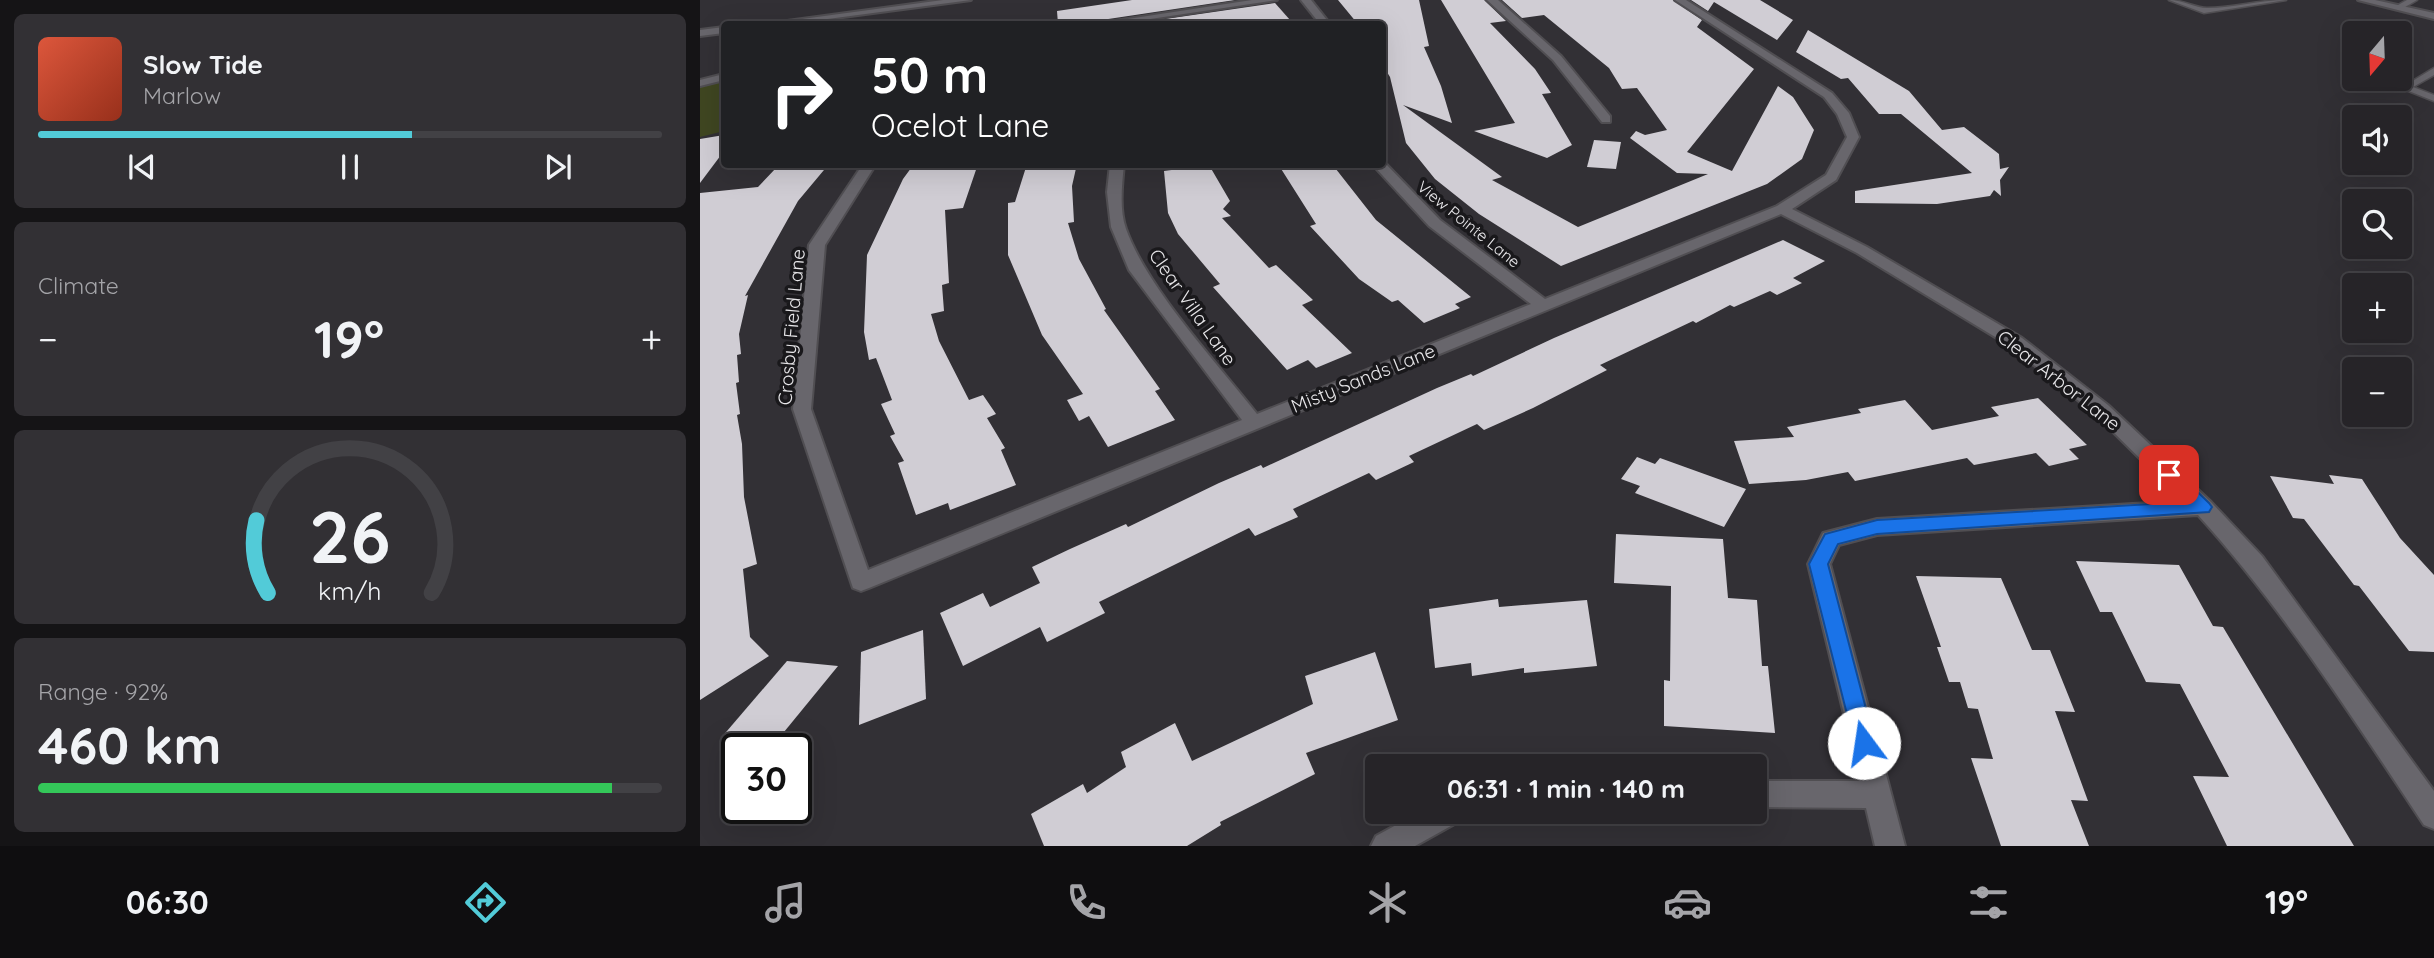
<!DOCTYPE html>
<meta charset="utf-8">
<style>
:root{--surface:#262428;--page:#323034;--text:#f1f3f6;--muted:#a4a4a8;--line:#424145;--accent:#52cbd8}
body{margin:0;font-family:Quicksand,sans-serif;background:var(--page);color:var(--text);height:100vh;display:flex;flex-direction:column;font-size:26px;white-space:nowrap}
*{box-sizing:border-box;margin:0}
p{font-size:23px;color:var(--muted)}
.icon{flex:none;width:38px;height:38px;fill:none;stroke:currentColor;stroke-width:2;stroke-linecap:round;stroke-linejoin:round}
.map{position:relative;flex:1;overflow:hidden}
.drawer{display:flex;flex-direction:column;gap:14px;padding:14px;background:#151416;width:700px}
.drawer>*{flex:none}
.top-card{position:absolute;left:21px;top:21px;width:665px;height:147px;border-radius:7px;box-shadow:0 7px 28px #0002,0 0 0 2px var(--line);background:#202124;color:#fff;overflow:hidden}
.needle{width:46px;rotate:199deg}
.buttons{position:absolute;left:1642px;top:21px;display:grid;gap:14px}
.buttons a{display:grid;place-items:center;width:70px;height:70px;border-radius:7px;background:var(--surface);box-shadow:0 7px 28px #0002,0 0 0 2px var(--line);font-size:35px}
.speed{position:absolute;left:21px;top:733px;display:flex;gap:14px;font-size:35px;font-weight:700;text-align:center}
.speed>*{display:grid;place-content:center;width:91px;height:91px;border-radius:50%;background:var(--surface);box-shadow:0 7px 28px #0002,0 0 0 2px var(--line);line-height:1}
.speed .limit{border:4px solid #111;border-radius:10px;background:#fff;color:#111}
.pin{position:absolute;display:grid;place-items:center;width:60px;height:60px;color:#fff;margin:-30px;border-radius:14px;box-shadow:0 4px 10px #0006}
.me{position:absolute;width:77px;margin:-38px;rotate:346deg;stroke-linejoin:round;filter:drop-shadow(0 0 5px #0008)}
.turn{display:flex;align-items:center;gap:24px;height:147px;padding:0 35px;font-size:32px}
.turn .icon{width:91px;height:91px;stroke-width:2.5}
.turn b{display:block;font-size:49px;line-height:60px}
.big{font-size:52px;font-weight:700;line-height:1.1}
.drawer .tile{flex:1;display:flex;flex-direction:column;justify-content:center;gap:10px;min-width:0;padding:0 24px;border-radius:10px;background:var(--page)}
.drawer .dial{align-items:center;gap:0}
.dial svg{height:182px;overflow:visible;fill:none;stroke:var(--line);stroke-width:7;stroke-linecap:round;text-anchor:middle}
.dial text{fill:var(--text);stroke:none}
.song{display:flex;align-items:center;gap:21px}
.cover{width:84px;height:84px;border-radius:10px;background:linear-gradient(135deg,hsl(10 70% 55%),hsl(10 70% 35%))}
.played{height:7px;border-radius:4px;background:linear-gradient(90deg,var(--accent) 60%,var(--line) 60%)}
.keys{display:flex;justify-content:space-around;direction:ltr}
.heat{display:flex;justify-content:space-between;align-items:center;font-size:38px;direction:ltr}
.charge{height:10px;border-radius:5px;background:linear-gradient(90deg,#34c759 92%,var(--line) 0)}
.trip{position:absolute;left:665px;top:754px;width:402px;height:70px;border-radius:7px;background:var(--surface);box-shadow:0 7px 28px #0002,0 0 0 2px var(--line);font-weight:700;line-height:70px;text-align:center}
.dock{display:flex;height:112px;justify-content:space-around;align-items:center;background:#0f0e10;color:var(--muted)}
.dock .icon{width:49px;height:49px}
.dock .selected{color:var(--accent)}
.dock b{font-size:32px;color:var(--text)}
main{display:flex;flex:1;min-height:0}
.map>svg:first-child{display:block}
.green{fill:#3f4621}
.building{fill:#d0cdd4}
.lines{fill:none;stroke-linecap:round;stroke-linejoin:round}
.service-casing{stroke:#504e52;stroke-width:3}
.minor-casing{stroke:#504e52;stroke-width:4}
.secondary-casing{stroke:#504e52;stroke-width:4}
.service{fill:#68666c;fill-rule:evenodd}
.minor{fill:#68666c;fill-rule:evenodd}
.secondary{fill:#68666c;fill-rule:evenodd}
.route{fill:#1a73e8;stroke:#114b97;stroke-width:2}
.labels{text-anchor:middle;stroke-width:7;stroke-linejoin:round;paint-order:stroke}
.far-street-label{font-size:16px;fill:#e8e7ea;stroke:#19181b}
.street-label{font-size:19px;fill:#e8e7ea;stroke:#19181b}
</style>
<main>
<section class="drawer">
<div class="tile">
<div class="song"><i class="cover"></i><div><b>Slow Tide</b><p>Marlow</p></div></div>
<div class="played"></div>
<div class="keys"><svg class="icon" aria-label="previous" viewBox="0 0 24 24"><path d="M18 5L8 12l10 7zM5 5v14"/></svg><svg class="icon" aria-label="pause" viewBox="0 0 24 24"><path d="M8 5v14M16 5v14"/></svg><svg class="icon" aria-label="next" viewBox="0 0 24 24"><path d="M6 5l10 7-10 7zM19 5v14"/></svg></div>
</div>
<div class="tile"><p>Climate</p>
<div class="heat"><a>−</a><b class="big">19°</b><a>+</a></div>
</div>
<div class="tile dial"><svg viewBox="0 0 100 80">
<path d="M14 69A42 42 0 1 1 86 69"/>
<path d="M14 69A42 42 0 0 1 9 37" stroke="#52cbd8"/>
<text x="50" y="56" font-size="32" font-weight="700">26</text>
<text x="50" y="72" font-size="11">km/h</text>
</svg></div>
<div class="tile"><p>Range · 92%</p><b class="big">460 km</b><div class="charge"></div></div>
</section>
<div class="map">
<svg width="1734" height="846" viewBox="0 0 1734 846">
<rect width="100%" height="100%" fill="#323035"/>
<polygon class="green" points="24,80 24,131 0,137 0,85"/>
<g class="building">
<polygon points="432,0 535,0 395,21 393,24 358,24 357,11"/>
<polygon points="638,0 719,0 729,46 724,47 741,86 752,123 703,105 802,177 792,180 878,227 1008,174 977,173 930,138 936,131 945,135 967,130 937,88 922,89 909,68 844,15 822,18 802,0 973,0 1002,20 997,27 1054,69 987,152 1032,171 1078,86 1093,97 1114,130 1102,159 1067,184 861,266 779,214 735,179 706,143 690,77 682,64 682,24 657,23"/>
<polygon points="741,0 784,0 806,21 790,23 835,69 851,93 842,94 872,145 847,158 774,131 815,123"/>
<polygon points="991,0 1060,0 1093,20 1077,40 1014,2 1008,11"/>
<polygon points="575,3 590,20 560,24 431,24"/>
<polygon points="1108,30 1209,91 1242,130 1264,127 1299,154 1300,169 1309,167 1300,180 1301,196 1294,190 1290,196 1237,204 1155,203 1155,191 1272,173 1201,114 1179,114 1148,78 1141,79 1096,52"/>
<polygon points="24,135 24,151 0,183 0,139"/>
<polygon points="894,140 921,142 916,169 887,167"/>
<polygon points="129,164 98,201 45,296 48,295 39,334 41,354 37,355 39,382 36,383 40,414 37,415 42,444 44,497 57,564 43,569 50,637 69,656 0,700 0,193 58,187 76,168"/>
<polygon points="214,164 278,164 263,208 245,210 249,283 242,285 244,311 231,314 239,341 269,400 283,395 296,414 287,418 305,448 301,450 316,485 250,510 248,503 216,515 198,463 204,461 190,436 195,434 181,404 192,400 176,358 169,360 164,332 167,255 203,179"/>
<polygon points="327,164 377,164 372,186 374,222 368,223 379,259 406,309 404,310 460,389 455,391 475,420 408,447 389,416 379,421 367,400 383,394 342,335 308,255 308,203 315,202"/>
<polygon points="578,164 632,164 676,220 771,297 755,304 760,308 724,323 698,300 692,302 659,279 610,226 616,224"/>
<polygon points="509,165 530,201 523,209 531,216 522,218 569,268 576,265 613,300 602,305 652,353 616,368 608,360 587,370 513,287 520,284 478,234 468,213 464,171"/>
<polygon points="1083,240 1125,261 1093,278 1102,283 1077,295 1070,291 1034,307 1030,305 996,323 993,321 900,365 907,370 833,408 784,430 777,424 709,456 714,462 676,480 669,473 593,509 598,517 555,536 549,528 399,602 405,613 347,642 340,627 263,666 240,613 283,593 290,607 340,583 332,567 370,549 426,524 428,527 519,483 561,465 563,468 737,388 771,374 773,376 854,338"/>
<polygon points="1338,398 1387,445 1369,449 1379,459 1349,466 1336,453 1274,465 1267,458 1155,481 1148,472 1106,480 1049,484 1034,441 1094,437 1087,427 1161,413 1158,409 1205,400 1232,430 1299,416 1291,407"/>
<polygon points="937,457 955,464 960,458 1046,489 1024,527 935,493 940,486 921,479"/>
<polygon points="1629,475 1662,479 1700,538 1734,575 1734,652 1709,651 1659,586 1654,585 1604,519 1593,518 1570,476 1634,484"/>
<polygon points="916,534 1023,539 1028,598 1057,600 1062,666 1068,666 1075,733 964,726 964,680 970,681 971,586 914,583"/>
<polygon points="1376,561 1479,565 1513,626 1523,627 1654,846 1527,846 1493,776 1529,777 1480,684 1446,682 1412,612 1400,612"/>
<polygon points="1216,576 1301,578 1332,650 1350,650 1375,712 1355,711 1388,801 1371,800 1389,846 1301,846 1271,758 1293,759 1278,709 1268,708 1260,682 1249,682 1237,647 1241,647"/>
<polygon points="798,599 799,607 887,600 897,666 824,673 824,668 772,676 771,663 735,668 729,609"/>
<polygon points="223,630 226,699 159,725 161,652"/>
<polygon points="675,652 698,720 606,753 615,774 520,822 521,825 487,846 344,846 331,814 383,784 387,793 426,767 421,752 475,723 492,761 613,704 605,676"/>
<polygon points="87,661 138,666 75,743 21,738"/>
</g>
<g class="lines">
<g class="service-casing">
<g id="service">
<path d="M1469 0C1483 0 1495 8 1507 8 1534 8 1559 0 1586 0L1504 13Z"/>
<polygon points="1707,0 1717,0 1700,10 1693,8"/>
<polygon points="1734,68 1734,75 1713,87 1734,95 1734,101 1701,88"/>
</g>
</g>
<g class="minor-casing">
<g id="minor">
<polygon points="552,0 577,0 417,24 395,24"/>
<polygon points="601,0 611,0 630,24 620,24"/>
<polygon points="787,0 798,0 861,56 910,116 910,122 902,122 853,60"/>
<path d="M975 0H986L1132 93 1149 113 1159 137 1136 180 1092 209 1167 247 1322 338 1408 405 1511 502 1562 556 1734 791V829L1724 825C1653 718 1584 610 1498 515L1177 535 1139 545 1130 564 1205 846H1175L1166 808 1055 807V781H1160L1108 564 1123 533 1177 519 1483 501 1394 413 1310 346 1157 253 1081 214 169 588 161 591 153 588 93 409 109 245 163 164H176L125 245 111 409 168 570 542 420 429 270 411 227 407 192 410 164H424C422 185 419 209 426 229 447 288 517 363 557 414L831 304 729 226 672 164H682L683 161 740 220 845 299 1077 206 1126 175 1147 137 1137 114 1124 97Z"/>
<polygon points="1658,0 1675,0 1734,13 1734,19"/>
<polygon points="24,74 24,80 0,86 0,80"/>
<polygon points="720,812 762,812 758,822 715,846 671,846 676,836"/>
</g>
</g>
<g class="secondary-casing">
<g id="secondary">
<polygon points="243,0 271,0 90,24 65,24"/>
<polygon points="24,27 24,33 0,36 0,30"/>
</g>
</g>
<use href="#service" class="service"/>
<use href="#minor" class="minor"/>
<use href="#secondary" class="secondary"/>
</g>
<polygon class="route" points="1469,469 1475,470 1509,503 1512,507 1509,512 1177,534 1138,544 1128,564 1175,743 1172,750 1164,753 1156,750 1109,564 1125,534 1177,520 1487,502 1460,475"/>
<g class="labels">
<g class="far-street-label">
<text transform="translate(769 224) rotate(39)" y="6">View Pointe Lane</text>
</g>
<g class="street-label">
<text transform="translate(493 307) rotate(55)" y="7">Clear Villa Lane</text>
<text transform="translate(91 327) rotate(-85)" y="7">Crosby Field Lane</text>
<text transform="translate(663 378) rotate(-22)" y="7">Misty Sands Lane</text>
<text transform="translate(1359 380) rotate(38)" y="7">Clear Arbor Lane</text>
</g>
</g>
</svg>
<div class="buttons">
<a><svg class="needle" viewBox="-14 -14 28 28"><path d="M0-13l5 13h-10z" fill="#e53935"/><path d="M0 13l5-13h-10z" fill="#a4a4a8"/></svg></a>
<a><svg class="icon" aria-label="sound" viewBox="0 0 24 24"><path d="M4 9h4l5-4v14l-5-4H4zM17 9q2 3 0 6"/></svg></a>
<a><svg class="icon" aria-label="search" viewBox="0 0 24 24"><circle cx="10" cy="10" r="6"/><path d="M15 15l6 6"/></svg></a>
<a>+</a>
<a>−</a>
</div>
<div class="speed"><div class="limit">30</div></div>
<div class="pin" style="left:1469px;top:475px;background:#d93025"><svg class="icon" aria-label="arrive" viewBox="0 0 24 24"><path d="M6 21V4h12l-3 4 3 4H6"/></svg></div>
<svg class="me" style="left:1164px;top:743px" viewBox="-20 -20 40 40"><circle r="19" fill="#fff"/><path d="M0-13L10 11 0 6-10 11z" fill="#1a73e8"/></svg>
<div class="trip">06:31 · 1 min · 140 m</div>
<div class="top-card">
<div class="turn"><svg class="icon" aria-label="right" viewBox="0 0 24 24"><path d="M7 20v-9h11M14 6l5 5-5 5"/></svg><div><b>50 m</b>Ocelot Lane</div></div>
</div>
</div>
</main>
<nav class="dock">
<b>06:30</b>
<svg class="icon selected" aria-label="directions" viewBox="0 0 24 24"><path d="M12 3l9 9-9 9-9-9zM9 14v-3h6M13 9l2 2-2 2"/></svg>
<svg class="icon" aria-label="music" viewBox="0 0 24 24"><path d="M9 18V5l10-2v13"/><circle cx="6" cy="18" r="3"/><circle cx="16" cy="16" r="3"/></svg>
<svg class="icon" aria-label="phone" viewBox="0 0 24 24"><path d="M5 4h4l2 5-3 2q2 4 5 5l2-3 5 2v4C11 20 4 13 5 4z"/></svg>
<svg class="icon" aria-label="climate" viewBox="0 0 24 24"><path d="M12 3v18M4 7l16 10M4 17L20 7"/></svg>
<svg class="icon" aria-label="car" viewBox="0 0 24 24"><path d="M5 17H2v-5l4-1 3-4h7l3 4 3 1v5h-3M9 17h6M6 11h13"/><circle cx="7" cy="17" r="2"/><circle cx="17" cy="17" r="2"/></svg>
<svg class="icon" aria-label="filters" viewBox="0 0 24 24"><path d="M4 7h16M4 17h16"/><circle cx="9" cy="7" r="2"/><circle cx="15" cy="17" r="2"/></svg>
<b>19°</b>
</nav>
